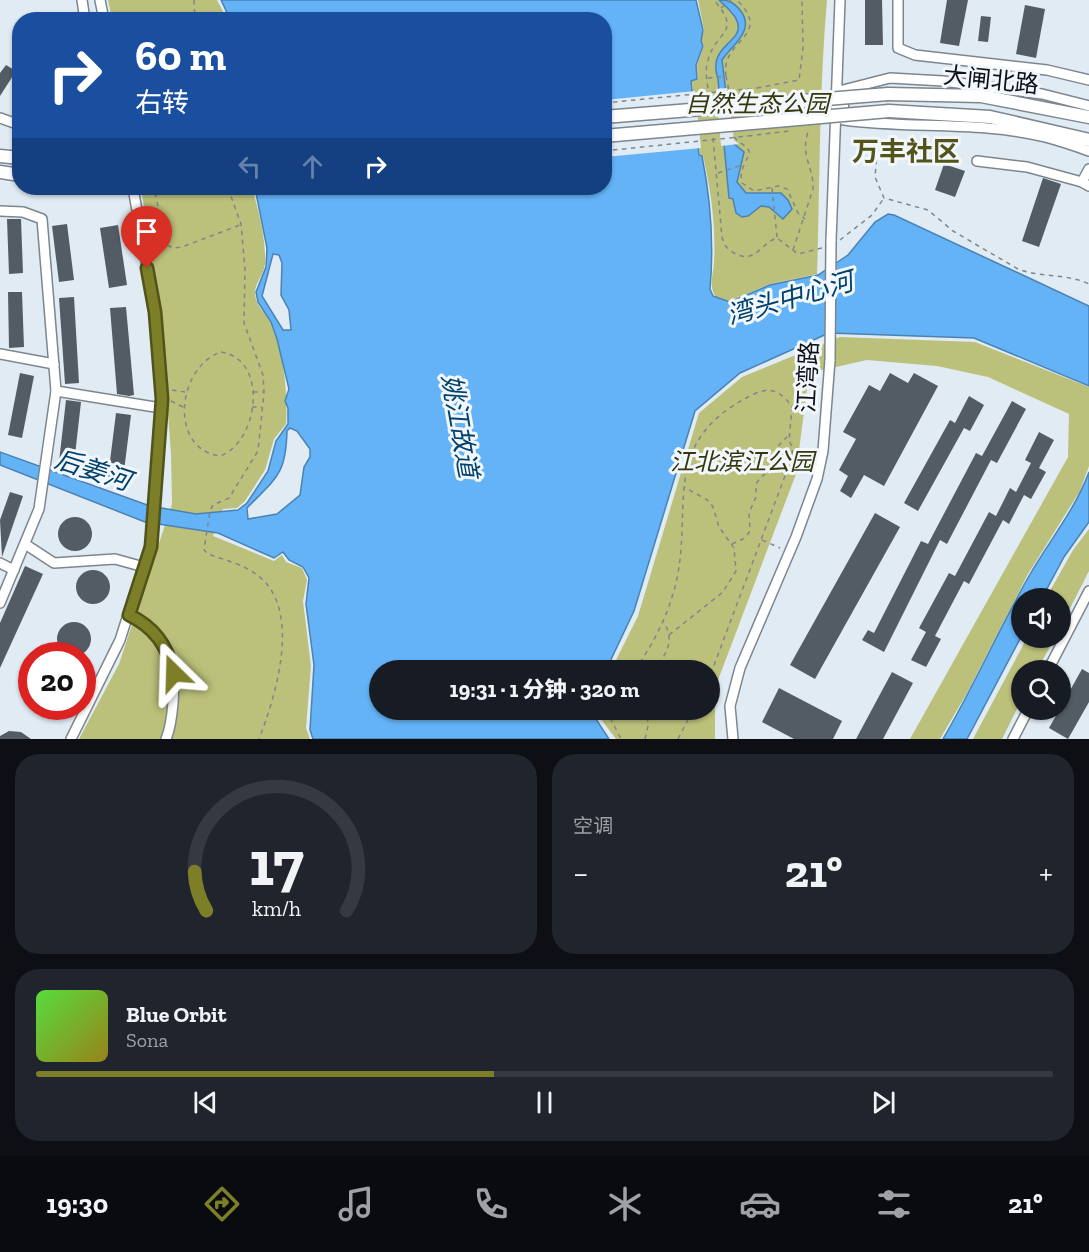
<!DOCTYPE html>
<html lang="zh">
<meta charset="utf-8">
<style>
:root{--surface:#171b24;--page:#20242c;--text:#f1f3f6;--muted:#9ea1a6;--line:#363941;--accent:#7c7f28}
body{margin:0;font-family:"Zilla Slab","Noto Sans SC",serif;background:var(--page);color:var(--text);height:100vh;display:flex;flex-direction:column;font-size:22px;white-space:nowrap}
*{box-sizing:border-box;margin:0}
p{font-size:20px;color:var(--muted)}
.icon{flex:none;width:33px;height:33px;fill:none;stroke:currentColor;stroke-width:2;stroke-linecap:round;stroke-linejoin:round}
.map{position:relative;height:739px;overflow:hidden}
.drawer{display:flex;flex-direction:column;gap:15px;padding:15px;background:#0d0f14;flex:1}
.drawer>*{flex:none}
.banner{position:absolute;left:12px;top:12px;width:600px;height:183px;border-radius:24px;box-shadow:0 2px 4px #0004;background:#1a4fa0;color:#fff;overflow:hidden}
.tools{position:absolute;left:1011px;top:588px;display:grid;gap:12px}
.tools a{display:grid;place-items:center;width:60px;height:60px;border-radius:50%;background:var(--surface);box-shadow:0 2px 4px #0004;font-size:30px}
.speed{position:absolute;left:18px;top:642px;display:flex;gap:12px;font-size:30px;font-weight:700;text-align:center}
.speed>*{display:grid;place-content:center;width:78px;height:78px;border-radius:50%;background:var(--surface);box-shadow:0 2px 4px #0004;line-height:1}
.speed .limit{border:9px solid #d22;background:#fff;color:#111}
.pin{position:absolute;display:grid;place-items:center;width:51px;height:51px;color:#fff;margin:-62px -26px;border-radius:50% 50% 50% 0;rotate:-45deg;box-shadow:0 0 6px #0007}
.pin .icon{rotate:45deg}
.me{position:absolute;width:66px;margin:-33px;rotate:338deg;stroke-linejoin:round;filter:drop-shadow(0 0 4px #0008)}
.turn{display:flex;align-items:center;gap:21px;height:126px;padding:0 24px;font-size:27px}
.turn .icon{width:78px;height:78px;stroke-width:2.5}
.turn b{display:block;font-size:42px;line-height:51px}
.lanes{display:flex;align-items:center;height:57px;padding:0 24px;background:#0003;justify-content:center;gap:30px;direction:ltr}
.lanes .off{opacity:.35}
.big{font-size:45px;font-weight:800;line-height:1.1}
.drawer .card{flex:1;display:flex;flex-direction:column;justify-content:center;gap:9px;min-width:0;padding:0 21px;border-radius:24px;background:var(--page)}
.drawer .dial{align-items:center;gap:0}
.dial svg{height:156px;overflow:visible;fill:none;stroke:var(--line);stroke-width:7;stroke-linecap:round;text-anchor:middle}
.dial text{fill:var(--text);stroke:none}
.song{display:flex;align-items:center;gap:18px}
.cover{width:72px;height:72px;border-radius:9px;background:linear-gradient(135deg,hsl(110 70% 55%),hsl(50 70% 35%))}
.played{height:6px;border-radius:3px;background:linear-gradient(90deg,var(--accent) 45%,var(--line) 45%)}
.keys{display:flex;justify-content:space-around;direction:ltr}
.heat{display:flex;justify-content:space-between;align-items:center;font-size:33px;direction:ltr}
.drawer .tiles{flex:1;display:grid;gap:15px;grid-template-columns:1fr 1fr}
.card:last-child{grid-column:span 2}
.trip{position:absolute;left:369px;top:660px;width:351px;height:60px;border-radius:30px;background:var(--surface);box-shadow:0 2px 4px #0004;font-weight:800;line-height:60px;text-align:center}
.tabs{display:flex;height:96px;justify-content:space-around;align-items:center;background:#090b0e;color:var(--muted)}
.tabs .icon{width:42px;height:42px}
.tabs .selected{color:var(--accent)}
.tabs b{font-size:27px;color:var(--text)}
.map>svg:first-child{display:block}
.green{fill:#bbc07a}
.water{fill:#64b3f7;stroke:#4a82b3;stroke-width:1.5;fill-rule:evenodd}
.pier{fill:#e0ebf4}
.building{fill:#535c64}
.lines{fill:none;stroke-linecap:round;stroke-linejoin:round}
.minor-casing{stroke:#7c868f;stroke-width:12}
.major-casing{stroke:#7c868f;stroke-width:15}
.path{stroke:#7f868d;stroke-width:1.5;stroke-dasharray:4.5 4.5;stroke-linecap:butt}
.minor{stroke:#fff;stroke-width:9}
.major{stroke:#fff;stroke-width:12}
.minor-bridge-casing{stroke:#7c868f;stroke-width:12;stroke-linecap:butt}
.major-bridge-casing{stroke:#7c868f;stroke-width:15;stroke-linecap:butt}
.path-bridge{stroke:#7f868d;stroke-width:1.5;stroke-dasharray:4.5 4.5;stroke-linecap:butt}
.minor-bridge{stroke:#fff;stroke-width:9}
.major-bridge{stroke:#fff;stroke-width:12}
.route-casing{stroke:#51531a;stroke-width:15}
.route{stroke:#7c7f28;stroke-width:10}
.labels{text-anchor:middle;stroke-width:6;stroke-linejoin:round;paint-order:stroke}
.street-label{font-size:24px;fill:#0e1115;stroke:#f1f7fd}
.park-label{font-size:24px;font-style:italic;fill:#35370b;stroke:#f1f7fd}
.water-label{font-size:26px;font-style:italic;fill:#01416c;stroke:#f1f7fd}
.quarter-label{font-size:27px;font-weight:bold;fill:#525419;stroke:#f1f7fd}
</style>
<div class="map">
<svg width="1089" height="739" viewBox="0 0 1089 739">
<rect width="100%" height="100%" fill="#e0ebf4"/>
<g class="green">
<polygon points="108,0 217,0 227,19 112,19"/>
<path d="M698 0H827C819 91 820 182 817 274L770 284 730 301 717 298C708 288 713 275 714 263 716 227 711 190 703 156L700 155 692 81 698 79 697 65 704 46 701 40 704 30Z"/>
<path d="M141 188H252C259 212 266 239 265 264 264 275 254 284 255 294 256 306 265 312 270 322 284 353 288 393 286 424L274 439 265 470 245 501 237 508 223 509 213 536 274 561 282 555 286 562 302 568 307 580 303 601 311 666 306 728 310 739H79L119 664 172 504 171 454 160 307Z"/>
<polygon points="840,337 975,342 1089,387 1089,466 1080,491 1028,574 967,693 940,739 910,739 1068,457 1069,414 988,377 937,366 867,360 809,373 796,474 715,688 715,739 616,739 594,710 710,710 710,670 611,670 638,616 699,413 742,377"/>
<polygon points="1089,529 1089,571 1061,626 1060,598 1046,598 1073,550"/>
<polygon points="1027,638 1055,638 1037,670 1022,670 1021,701 1002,739 973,739"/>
</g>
<g class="water">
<path d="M221 0H696L703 30 701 41 703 46 696 65 697 79 691 81 699 155 702 156C711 201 714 244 710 289L713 296 730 302 770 285 818 275 848 255 875 222 888 214 894 215 1089 306V386L974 338 829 333 740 373 695 411 634 611 606 670H380V710H590L609 739H313L310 730 314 665 306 604 309 578 303 567 289 560 283 552 274 558 218 533 145 522 0 465V452L150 506 196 514 238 510 247 503 268 471 276 441 288 424V408L285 401 289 389 277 339 271 322 258 302 256 292 266 267 267 248 255 188H604V20L230 19ZM273 254 279 255 282 263 281 295 289 310 291 330H283L262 296ZM290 428 297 431 310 449V457L304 467 300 495 277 514 248 519 247 508C276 478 286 475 287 431Z"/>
<path d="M719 0C729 0 733 2 740 10 756 30 733 44 722 60L732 142 744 152 737 182 746 193H781L788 200 792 209 783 219 769 207 761 206 748 216 742 217 736 213 733 199 729 198 718 79C706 44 746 43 737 21 735 14 725 6 719 0Z"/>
<path d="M1089 472V522L1064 557 1042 598H1022L1021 637 967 739H943C974 686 999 629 1029 576 1049 541 1075 510 1089 472Z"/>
</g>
<g class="pier">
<polygon points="727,88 734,140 739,144 721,146 716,89"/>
<polygon points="695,91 701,148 605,157 605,100"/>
</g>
<g class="building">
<polygon points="865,0 882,0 883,45 865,45"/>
<polygon points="947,0 968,0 959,46 940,43"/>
<polygon points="1025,5 1045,9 1036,58 1016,54"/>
<polygon points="981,16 991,17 988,42 978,41"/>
<polygon points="6,65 16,71 0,96 0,73"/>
<polygon points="944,164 965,171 955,197 935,190"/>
<polygon points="1043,178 1061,184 1039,247 1022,241"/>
<polygon points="7,219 21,219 23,273 9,274"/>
<polygon points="67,224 74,280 59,282 52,226"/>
<polygon points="118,225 127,285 109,288 100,228"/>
<polygon points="8,292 22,292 24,347 9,348"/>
<polygon points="74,297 79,383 65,384 59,298"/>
<polygon points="126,307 134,395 129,396 117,394 110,308"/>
<polygon points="20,373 34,376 22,438 8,435"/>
<polygon points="890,373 908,383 914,373 938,386 884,486 864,475 851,498 840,491 848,476 839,470 856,439 843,432 869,385 880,391"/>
<polygon points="969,396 984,405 970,431 964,428 918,511 904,503 950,420 955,423"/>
<polygon points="66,400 81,402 74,464 59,462"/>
<polygon points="1012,401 1026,409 997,463 991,460 947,544 940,540 884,652 862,640 868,630 874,633 921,541 928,544 976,453 982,456"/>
<polygon points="116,413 131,415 123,479 108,477"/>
<polygon points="1039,432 1054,440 1039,468 1046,472 1031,499 1024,495 1009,524 1003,520 969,584 964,581 935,636 941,639 926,667 911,660 926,632 919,628 949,573 955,576 989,512 996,516 1010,488 1016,492 1031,463 1025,460"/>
<polygon points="10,492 23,496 2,557 0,520"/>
<polygon points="875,513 900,527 815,679 790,665"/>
<circle cx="75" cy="534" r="17"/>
<polygon points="25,566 43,574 0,668 0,623"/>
<circle cx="93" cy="587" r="17"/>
<circle cx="74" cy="639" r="17"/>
<polygon points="1082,669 1089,673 1089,702 1068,739 1049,728"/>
<polygon points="892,672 913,683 883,739 856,739"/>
<polygon points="779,688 842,721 833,739 794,739 762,722"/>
<polygon points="9,731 21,732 31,739 0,739 0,736"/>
</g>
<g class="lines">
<g class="minor-casing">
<g id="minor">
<polyline points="82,0 85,20"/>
<polyline points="100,0 104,20"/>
<polyline points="898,0 898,48 915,55 1047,70 1089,80"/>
<path d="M1089 106 1042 94 943 81 890 78 843 90 844 120C910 129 980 121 1045 137 1060 141 1075 146 1089 151"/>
<polyline points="0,118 20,125"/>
<polyline points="977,161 1027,167 1082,182"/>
<polyline points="1089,169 1082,182 1089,186"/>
<polyline points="0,211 23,212 42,219 56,391 39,509 0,603"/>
<polyline points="831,241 840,0"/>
<polyline points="0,354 54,364"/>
<polyline points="56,391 161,408"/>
<polyline points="25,544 54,563 115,559 144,567"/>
<polyline points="0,563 14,570"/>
<path d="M129 615C168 633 176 662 173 703 172 715 171 727 166 739"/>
<polyline points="1048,670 1089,591"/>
<polyline points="71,739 120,640 152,539 162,399 155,312 133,188"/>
<polyline points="733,739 730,706 740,668 796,537 817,479 823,451 830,360"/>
<polyline points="1013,739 1028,710"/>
</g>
</g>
<g class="major-casing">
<g id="major">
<polyline points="888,94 981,96 1089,117"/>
<polyline points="889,111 990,117 1089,140"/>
<polyline points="0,156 20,158"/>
<polyline points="0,172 20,175"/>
</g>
</g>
<g class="path">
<polyline points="194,0 195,20"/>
<polyline points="721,8 731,0"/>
<polyline points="726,76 730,96"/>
<path d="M708 78 726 76C720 39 774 37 737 0"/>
<polyline points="757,88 799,80 803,48 802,0"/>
<path d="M709 97C708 85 704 72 708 60 716 30 743 34 714 0"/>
<polyline points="748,136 789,131"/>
<path d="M734 137C738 142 747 146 749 151 751 157 738 167 742 183L754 191 778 186 787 189 798 213 805 219"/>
<path d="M713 138 722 237C724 245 727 249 734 253 755 265 761 243 777 238L798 254 822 248"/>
<path d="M878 142 875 177 884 198 928 210 953 231 1018 269C1042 278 1066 273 1089 284"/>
<polyline points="718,173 742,165"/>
<polyline points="218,188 155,193 167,245 173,248 182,247 240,225"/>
<path d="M228 188 241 224 245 269 244 323 263 375 264 393 258 451 229 498 213 505 210 511 204 550 208 554C227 561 247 565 262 579 301 615 275 698 259 739"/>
<polyline points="772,188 777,237"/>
<polyline points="840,240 872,215 884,198"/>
<path d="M793 250 813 189C814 167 800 156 808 132L806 130"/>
<path d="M221 352C269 359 259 442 220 456 168 449 177 367 221 352Z"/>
<polyline points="172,390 185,392"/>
<polyline points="253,392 263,392"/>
<polyline points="171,401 185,408"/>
<polyline points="252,407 262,407"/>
<polyline points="762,540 780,548"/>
<polyline points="732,544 745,538 750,531 749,513 756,497 756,484 760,478 772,468 779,445 787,437"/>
<polyline points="669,635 723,592 736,571 734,548 719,527 713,507 709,501 684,487"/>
<path d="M635 670C650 648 664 624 672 597 699 515 651 444 754 394 771 386 782 392 792 407L789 441 793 448 791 460 710 676"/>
<path d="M652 670C667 655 675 642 664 622"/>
<polyline points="606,710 621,739"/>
<polyline points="645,739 648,726 647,710"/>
<polyline points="678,739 693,710"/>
</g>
<use href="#minor" class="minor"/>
<use href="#major" class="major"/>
<g class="minor-bridge-casing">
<polyline id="minor-bridge" points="830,360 831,241"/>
</g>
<g class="major-bridge-casing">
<g id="major-bridge">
<polyline points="604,117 888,94"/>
<polyline points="604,136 889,111"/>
</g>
</g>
<g class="path-bridge">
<polyline points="604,103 757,88"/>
<polyline points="604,151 748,136"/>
</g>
<use href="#minor-bridge" class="minor-bridge"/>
<use href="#major-bridge" class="major-bridge"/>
</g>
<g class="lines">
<g class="route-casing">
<path id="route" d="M147 268 155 312 162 399 151 547 129 615C154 627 167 645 174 673"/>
</g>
<use href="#route" class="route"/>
</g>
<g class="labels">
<g class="street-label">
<text transform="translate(991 80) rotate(6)" y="8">大闸北路</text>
<text transform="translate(808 377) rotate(-87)" y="8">江湾路</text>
</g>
<g class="park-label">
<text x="757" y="112">自然生态公园</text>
<text x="742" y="470">江北滨江公园</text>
</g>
<g class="water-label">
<text transform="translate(790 298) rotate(-16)" y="9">湾头中心河</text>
<text transform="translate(460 426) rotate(80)" y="9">姚江故道</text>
<text transform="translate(93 470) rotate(18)" y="9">后姜河</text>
</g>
<g class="quarter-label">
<text x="906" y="161">万丰社区</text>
</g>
</g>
</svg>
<div class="tools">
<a><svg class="icon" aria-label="sound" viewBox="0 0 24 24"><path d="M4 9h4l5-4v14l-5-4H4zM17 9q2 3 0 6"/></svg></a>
<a><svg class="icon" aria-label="search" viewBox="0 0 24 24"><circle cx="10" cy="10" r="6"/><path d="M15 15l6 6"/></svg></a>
</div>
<div class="speed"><div class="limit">20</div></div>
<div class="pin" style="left:147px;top:268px;background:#d93025"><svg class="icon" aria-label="arrive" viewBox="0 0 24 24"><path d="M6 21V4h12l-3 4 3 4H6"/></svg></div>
<svg class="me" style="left:174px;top:673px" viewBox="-20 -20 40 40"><path d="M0-17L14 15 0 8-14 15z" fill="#7c7f28" stroke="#fff" stroke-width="4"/></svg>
<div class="trip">19:31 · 1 分钟 · 320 m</div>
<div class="banner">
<div class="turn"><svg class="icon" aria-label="right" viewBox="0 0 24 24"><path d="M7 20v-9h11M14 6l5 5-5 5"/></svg><div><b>60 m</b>右转</div></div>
<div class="lanes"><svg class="icon off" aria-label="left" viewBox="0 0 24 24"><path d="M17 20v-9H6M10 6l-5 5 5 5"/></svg><svg class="icon off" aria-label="ahead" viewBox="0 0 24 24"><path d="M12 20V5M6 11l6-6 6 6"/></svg><svg class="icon" aria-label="right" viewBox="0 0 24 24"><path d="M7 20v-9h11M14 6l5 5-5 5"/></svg></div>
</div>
</div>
<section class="drawer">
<div class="tiles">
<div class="card dial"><svg viewBox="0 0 100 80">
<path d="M14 69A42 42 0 1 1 86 69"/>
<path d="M14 69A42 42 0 0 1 8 49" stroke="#7c7f28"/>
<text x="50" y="56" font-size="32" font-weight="700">17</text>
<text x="50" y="72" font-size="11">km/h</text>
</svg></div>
<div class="card"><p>空调</p>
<div class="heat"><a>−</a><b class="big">21°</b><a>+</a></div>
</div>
<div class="card">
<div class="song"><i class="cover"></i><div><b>Blue Orbit</b><p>Sona</p></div></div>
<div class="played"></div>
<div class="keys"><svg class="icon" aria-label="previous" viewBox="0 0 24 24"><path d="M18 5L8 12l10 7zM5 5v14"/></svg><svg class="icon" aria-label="pause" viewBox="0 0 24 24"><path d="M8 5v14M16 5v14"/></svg><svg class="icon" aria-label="next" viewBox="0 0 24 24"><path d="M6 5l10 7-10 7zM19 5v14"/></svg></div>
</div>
</div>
</section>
<nav class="tabs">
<b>19:30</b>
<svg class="icon selected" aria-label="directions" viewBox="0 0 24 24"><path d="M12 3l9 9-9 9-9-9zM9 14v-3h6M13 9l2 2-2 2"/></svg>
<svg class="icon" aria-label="music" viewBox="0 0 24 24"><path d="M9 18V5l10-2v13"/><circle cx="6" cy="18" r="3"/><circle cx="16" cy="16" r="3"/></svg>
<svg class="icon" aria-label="phone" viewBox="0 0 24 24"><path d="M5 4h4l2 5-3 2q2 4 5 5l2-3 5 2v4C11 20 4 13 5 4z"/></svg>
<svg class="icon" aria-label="climate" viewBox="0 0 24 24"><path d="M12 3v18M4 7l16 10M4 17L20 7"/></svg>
<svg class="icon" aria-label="car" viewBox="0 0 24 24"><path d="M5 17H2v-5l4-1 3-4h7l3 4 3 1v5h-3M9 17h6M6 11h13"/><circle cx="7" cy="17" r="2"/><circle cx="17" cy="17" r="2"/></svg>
<svg class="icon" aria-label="filters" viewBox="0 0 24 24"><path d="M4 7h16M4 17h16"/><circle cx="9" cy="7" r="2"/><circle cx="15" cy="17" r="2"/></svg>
<b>21°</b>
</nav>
